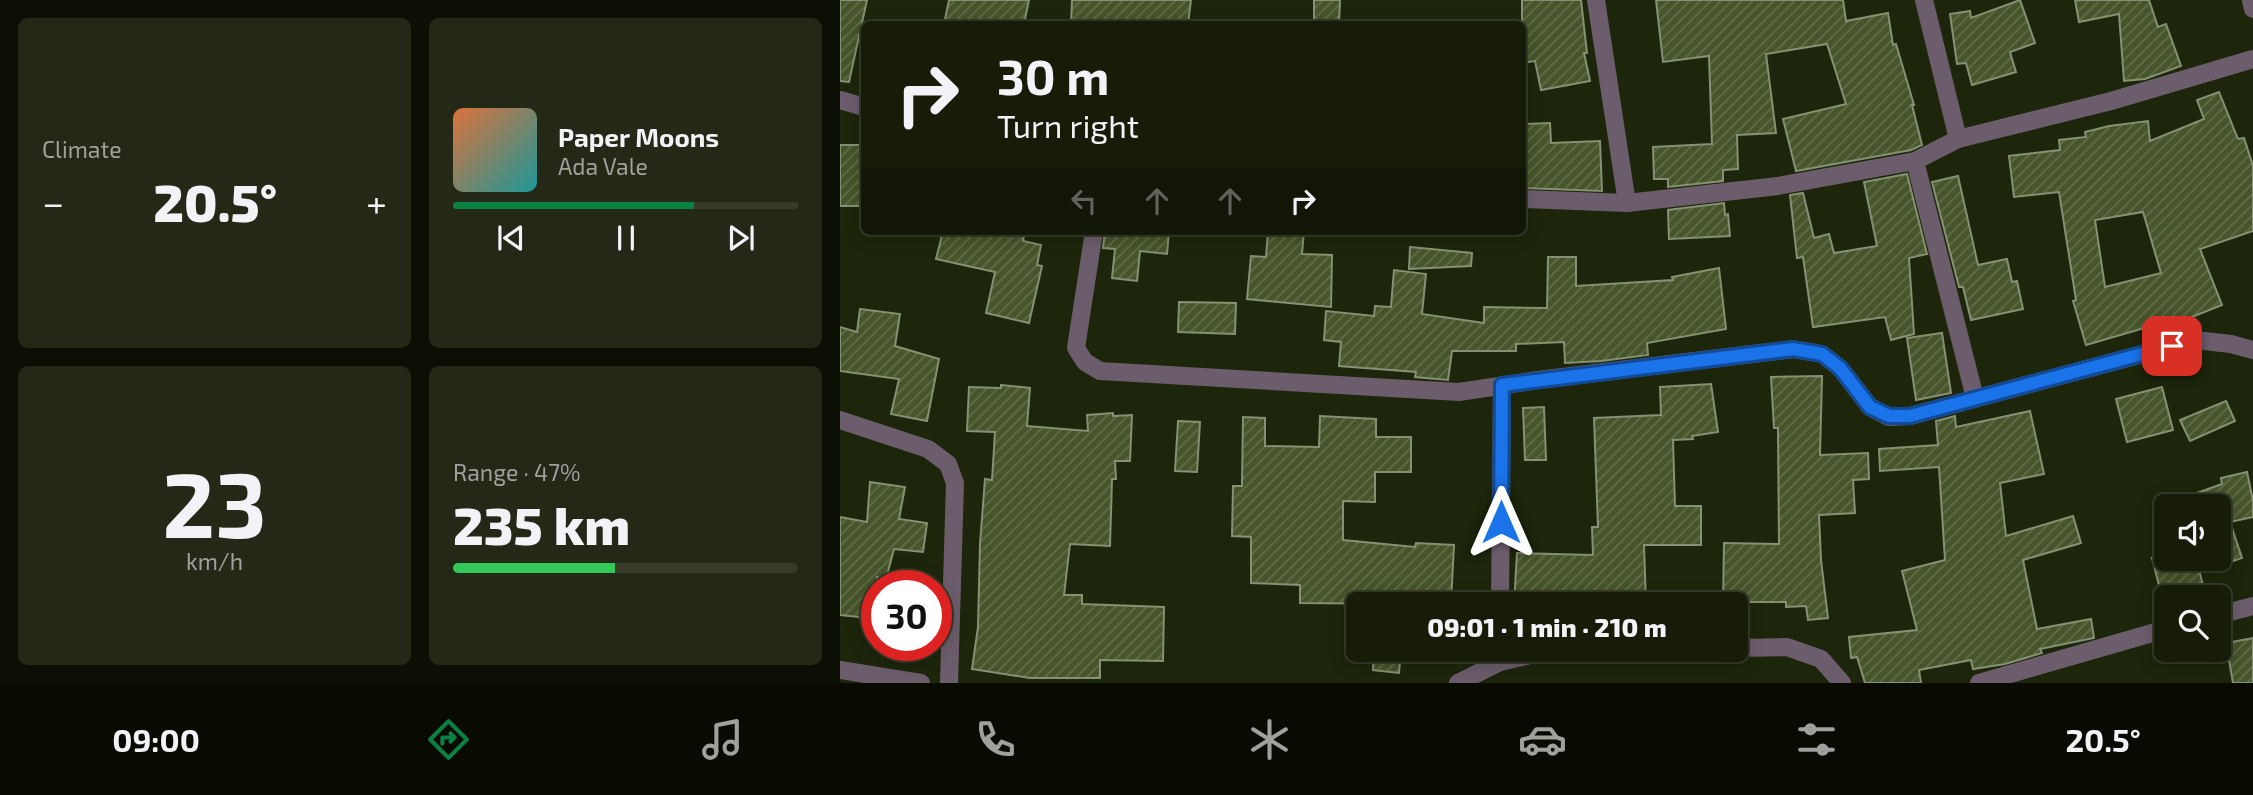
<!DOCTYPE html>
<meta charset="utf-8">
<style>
:root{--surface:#161c08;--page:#232916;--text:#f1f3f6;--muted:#9ea19c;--line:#353a29;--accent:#0b8043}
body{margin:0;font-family:"Exo 2",sans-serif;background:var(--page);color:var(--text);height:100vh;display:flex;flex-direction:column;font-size:26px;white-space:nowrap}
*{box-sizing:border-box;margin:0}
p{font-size:23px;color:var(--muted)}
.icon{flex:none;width:38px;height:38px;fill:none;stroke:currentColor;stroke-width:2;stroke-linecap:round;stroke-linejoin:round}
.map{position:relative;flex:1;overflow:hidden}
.side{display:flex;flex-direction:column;gap:18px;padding:18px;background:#0c0f04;width:840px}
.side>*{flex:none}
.hud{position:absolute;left:21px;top:21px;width:665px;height:214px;border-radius:10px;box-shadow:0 4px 18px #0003,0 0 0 2px var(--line);background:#161c08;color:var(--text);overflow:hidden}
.buttons{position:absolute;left:1314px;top:494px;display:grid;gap:14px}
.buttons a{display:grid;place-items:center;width:77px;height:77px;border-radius:10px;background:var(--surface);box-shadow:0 4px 18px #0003,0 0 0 2px var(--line);font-size:35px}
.speed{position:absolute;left:21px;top:570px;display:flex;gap:14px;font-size:35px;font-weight:700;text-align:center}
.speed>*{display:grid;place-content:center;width:91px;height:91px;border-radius:50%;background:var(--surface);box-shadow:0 4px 18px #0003,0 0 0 2px var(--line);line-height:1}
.speed .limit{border:10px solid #d22;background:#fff;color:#111}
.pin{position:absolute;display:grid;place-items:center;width:60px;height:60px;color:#fff;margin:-30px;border-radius:14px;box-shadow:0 4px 10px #0006}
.me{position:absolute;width:77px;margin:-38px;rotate:0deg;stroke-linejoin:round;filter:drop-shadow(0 0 5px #0008)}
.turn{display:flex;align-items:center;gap:24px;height:147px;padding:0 21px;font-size:32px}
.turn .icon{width:91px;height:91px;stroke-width:2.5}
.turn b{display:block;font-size:49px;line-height:60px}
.lanes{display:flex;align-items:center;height:66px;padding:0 21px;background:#0003;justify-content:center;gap:35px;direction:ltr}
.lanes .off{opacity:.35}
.big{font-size:52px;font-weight:800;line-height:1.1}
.side .widget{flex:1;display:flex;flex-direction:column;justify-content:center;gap:10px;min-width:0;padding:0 24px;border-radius:10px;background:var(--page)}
.side .dial{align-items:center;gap:0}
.dial b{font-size:91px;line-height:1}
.song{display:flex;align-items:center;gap:21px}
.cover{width:84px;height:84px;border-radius:10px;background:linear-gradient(135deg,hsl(20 70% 55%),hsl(180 70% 35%))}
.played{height:7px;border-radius:4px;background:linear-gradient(90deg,var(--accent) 70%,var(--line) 70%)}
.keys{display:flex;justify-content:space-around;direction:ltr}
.heat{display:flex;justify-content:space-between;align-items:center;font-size:38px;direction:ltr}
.charge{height:10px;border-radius:5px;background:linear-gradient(90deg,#34c759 47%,var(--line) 0)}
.side .tiles{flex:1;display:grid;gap:18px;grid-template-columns:repeat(2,1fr)}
.trip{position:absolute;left:506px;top:592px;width:402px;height:70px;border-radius:10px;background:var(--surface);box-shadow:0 4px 18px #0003,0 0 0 2px var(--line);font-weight:800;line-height:70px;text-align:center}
.menu{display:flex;height:112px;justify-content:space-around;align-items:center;background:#090b03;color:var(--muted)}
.menu .icon{width:49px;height:49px}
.menu .active{color:var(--accent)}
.menu b{font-size:32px;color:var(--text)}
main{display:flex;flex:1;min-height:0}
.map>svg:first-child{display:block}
.building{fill:url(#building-hatch);stroke:#859172;stroke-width:2;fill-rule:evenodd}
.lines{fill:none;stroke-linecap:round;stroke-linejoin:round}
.minor{stroke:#6c5d6c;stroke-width:18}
.route-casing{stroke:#114b97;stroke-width:18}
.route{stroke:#1a73e8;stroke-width:12}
</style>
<main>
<section class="side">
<div class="tiles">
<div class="widget"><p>Climate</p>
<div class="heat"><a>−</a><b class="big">20.5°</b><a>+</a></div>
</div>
<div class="widget">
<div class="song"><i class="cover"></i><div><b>Paper Moons</b><p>Ada Vale</p></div></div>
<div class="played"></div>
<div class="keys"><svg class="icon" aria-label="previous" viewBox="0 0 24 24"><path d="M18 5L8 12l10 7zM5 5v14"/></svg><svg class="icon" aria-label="pause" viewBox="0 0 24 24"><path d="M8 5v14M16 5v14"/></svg><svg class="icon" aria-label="next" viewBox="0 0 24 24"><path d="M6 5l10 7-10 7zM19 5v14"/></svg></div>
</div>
<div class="widget dial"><b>23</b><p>km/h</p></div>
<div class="widget"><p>Range · 47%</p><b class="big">235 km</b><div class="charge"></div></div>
</div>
</section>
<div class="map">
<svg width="1413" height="683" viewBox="0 0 1413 683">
<defs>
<pattern id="building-hatch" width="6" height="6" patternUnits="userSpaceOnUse" patternTransform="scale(1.75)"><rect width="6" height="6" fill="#46552b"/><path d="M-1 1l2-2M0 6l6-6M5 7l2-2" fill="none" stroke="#616e49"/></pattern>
</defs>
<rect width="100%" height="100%" fill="#1d260b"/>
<g class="building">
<polygon points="0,0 27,0 9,82 0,81"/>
<polygon points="109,0 189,0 184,24 104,24"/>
<polygon points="232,0 351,0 348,24 231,24"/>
<polygon points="474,0 500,0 499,24 474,24"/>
<polygon points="682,0 741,0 747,53 744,53 750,81 701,90 695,61 682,63"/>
<polygon points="816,0 1003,0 1006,21 1048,13 1053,45 1056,44 1074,105 1072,105 1082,145 1071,150 956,171 943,119 1006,104 987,44 926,54 936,133 897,135 898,169 883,170 883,181 828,187 828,179 814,179 813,147 872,144 869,56 823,62"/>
<polygon points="1180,0 1195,43 1170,52 1176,72 1132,85 1126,63 1117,64 1110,14 1130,11 1131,18"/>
<polygon points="1235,0 1309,0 1318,27 1326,24 1341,66 1305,79 1284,81 1279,14 1239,22"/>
<path d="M1379 92 1398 139 1404 138 1413 166V231L1360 249 1382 305 1342 321 1311 329V326L1246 345 1233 301 1236 300 1219 192 1174 197 1169 156 1220 150 1219 140 1246 137 1245 132 1269 126 1308 121 1310 141 1364 119 1357 100ZM1303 212 1321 273 1265 287 1255 220Z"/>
<polygon points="710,123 711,143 760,141 762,191 682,188 682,124"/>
<rect x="0" y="145" width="24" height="61"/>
<polygon points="1067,174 1087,254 1069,258 1074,334 1051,340 1045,317 973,327 963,257 957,258 950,195 963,193 974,238 989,234 994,253 1037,246 1024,182"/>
<polygon points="1118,176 1138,265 1167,259 1172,282 1177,281 1183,309 1131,320 1123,287 1119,287 1092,182"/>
<polygon points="884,203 885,215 888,214 890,236 829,239 828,210"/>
<polygon points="103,231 185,231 183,241 201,245 197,265 202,266 189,323 146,313 155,272 96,259"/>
<polygon points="265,231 329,231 327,254 300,251 297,281 272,278 275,249 263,248"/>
<polygon points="428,231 464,231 462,254 492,255 491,307 407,299 411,256 426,257"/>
<polygon points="570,247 632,253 631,266 569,269"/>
<polygon points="708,257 736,257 736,286 833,280 832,277 879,268 886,329 807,343 808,355 761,361 725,363 724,342 676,344 676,351 612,351 608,380 575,377 576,372 499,366 501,342 484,340 486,311 534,316 535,306 551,307 554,270 586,274 582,314 644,323 644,307 707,308"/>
<polygon points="339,302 396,303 395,334 338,332"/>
<polygon points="20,309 60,314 55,346 99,359 87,421 51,414 59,379 0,371 0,327 17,332"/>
<polygon points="1102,333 1111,393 1076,400 1067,338"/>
<polygon points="982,376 980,455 1028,453 1029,479 1013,480 1015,513 979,515 981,560 988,618 968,620 966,606 946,607 946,602 883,602 884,543 939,544 938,428 934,428 931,377"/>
<polygon points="871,384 878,432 852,436 853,439 833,440 835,506 861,506 861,545 804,545 806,604 768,604 768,599 728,601 728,604 674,604 677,553 753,555 752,527 758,527 754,418 821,415 820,387"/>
<polygon points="161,385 190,388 187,426 248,431 247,415 273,413 273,416 292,415 290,461 275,461 276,479 272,479 270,546 230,544 224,595 242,595 242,604 324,607 323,661 260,660 260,678 190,678 132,669 138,627 140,544 145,479 152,480 155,432 127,431 129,387 161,388"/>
<polygon points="1322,387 1333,430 1287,442 1276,399"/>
<polygon points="1386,401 1395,421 1350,441 1340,420"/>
<polygon points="704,407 706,460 685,460 683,408"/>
<polygon points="1190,411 1204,474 1160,483 1166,536 1233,516 1241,543 1183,560 1197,629 1251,619 1254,638 1200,649 1202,653 1165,664 1133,669 1131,660 1079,670 1081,683 1025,683 1017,657 1011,658 1009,637 1077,630 1062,571 1105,560 1099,467 1040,471 1039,449 1098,445 1096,421 1115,416 1116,427"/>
<polygon points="480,416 536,419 536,437 571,437 571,472 535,472 535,502 503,501 503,540 575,547 576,543 614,545 611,603 564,601 565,604 460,603 460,585 411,583 411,537 392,536 393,486 402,486 403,417 425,418 425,446 479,447"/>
<polygon points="338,421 360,422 357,472 335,471"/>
<polygon points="1407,472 1413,501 1413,517 1390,522 1402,558 1379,566 1379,506 1329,506 1329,503 1382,484 1381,478"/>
<polygon points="30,482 65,487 59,519 87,523 83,552 54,549 46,579 37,577 37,619 0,615 0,517 27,522"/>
<polygon points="1312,558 1356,558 1366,597 1322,597"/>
<polygon points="1413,638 1413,683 1393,683 1386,643"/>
<polygon points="534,649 561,649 559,673 533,670"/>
</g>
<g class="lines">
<g class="minor">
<polyline points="756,0 787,203"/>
<polyline points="1084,0 1118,139"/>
<polyline points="1411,0 1413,9"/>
<polyline points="0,100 24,107"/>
<polyline points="1075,161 1135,398"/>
<polyline points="682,199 787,203 938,186 1075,161 1118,139 1271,101 1413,59"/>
<polyline points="254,231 236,348 245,362 260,371 619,392 698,380 953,349 982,354 1000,368 1030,407 1049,417 1070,416 1355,340 1391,344 1413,350"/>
<polyline points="0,420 88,449 108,464 115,483 109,683"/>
<polyline points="660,604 662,385"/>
<polyline points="1379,615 1413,606"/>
<polyline points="896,648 947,647 981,659 1002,683"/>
<polyline points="0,670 81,683"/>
<polyline points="618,683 660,662 716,649"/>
<polyline points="1139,683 1326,629"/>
</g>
</g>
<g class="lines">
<g class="route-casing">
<polyline id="route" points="661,522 662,385 953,349 982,354 1000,368 1030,407 1049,416 1070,416 1332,346"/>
</g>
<use href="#route" class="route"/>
</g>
</svg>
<div class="buttons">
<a><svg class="icon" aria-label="sound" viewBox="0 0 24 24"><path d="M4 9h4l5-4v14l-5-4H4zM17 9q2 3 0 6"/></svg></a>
<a><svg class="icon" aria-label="search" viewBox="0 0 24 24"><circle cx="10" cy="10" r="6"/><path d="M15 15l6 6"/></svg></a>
</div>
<div class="speed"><div class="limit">30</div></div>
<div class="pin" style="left:1332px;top:346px;background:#d93025"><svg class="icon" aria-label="arrive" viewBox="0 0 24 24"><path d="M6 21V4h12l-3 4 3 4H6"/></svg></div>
<svg class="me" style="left:661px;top:522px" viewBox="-20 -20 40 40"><path d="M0-17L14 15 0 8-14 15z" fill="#1a73e8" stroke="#fff" stroke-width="4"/></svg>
<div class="trip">09:01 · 1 min · 210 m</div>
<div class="hud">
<div class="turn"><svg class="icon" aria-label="right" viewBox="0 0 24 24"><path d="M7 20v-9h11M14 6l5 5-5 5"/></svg><div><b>30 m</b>Turn right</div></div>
<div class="lanes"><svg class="icon off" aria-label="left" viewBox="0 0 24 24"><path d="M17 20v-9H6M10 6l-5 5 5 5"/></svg><svg class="icon off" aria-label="ahead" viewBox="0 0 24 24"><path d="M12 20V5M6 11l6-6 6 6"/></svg><svg class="icon off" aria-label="ahead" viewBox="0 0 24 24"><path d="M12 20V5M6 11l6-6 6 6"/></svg><svg class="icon" aria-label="right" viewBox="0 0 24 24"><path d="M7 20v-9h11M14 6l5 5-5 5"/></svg></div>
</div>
</div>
</main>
<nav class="menu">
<b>09:00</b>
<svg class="icon active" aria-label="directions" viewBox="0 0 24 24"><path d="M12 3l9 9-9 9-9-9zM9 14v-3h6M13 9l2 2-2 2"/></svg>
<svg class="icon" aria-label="music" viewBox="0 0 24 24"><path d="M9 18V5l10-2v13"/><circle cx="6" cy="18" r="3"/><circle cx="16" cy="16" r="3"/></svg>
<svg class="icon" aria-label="phone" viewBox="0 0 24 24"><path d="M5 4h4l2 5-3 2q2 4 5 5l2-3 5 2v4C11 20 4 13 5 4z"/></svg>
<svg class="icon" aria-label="climate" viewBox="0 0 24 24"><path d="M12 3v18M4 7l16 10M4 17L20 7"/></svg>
<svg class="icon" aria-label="car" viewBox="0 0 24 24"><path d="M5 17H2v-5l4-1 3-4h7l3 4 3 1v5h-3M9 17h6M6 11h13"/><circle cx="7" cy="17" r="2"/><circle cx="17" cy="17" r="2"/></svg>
<svg class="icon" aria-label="filters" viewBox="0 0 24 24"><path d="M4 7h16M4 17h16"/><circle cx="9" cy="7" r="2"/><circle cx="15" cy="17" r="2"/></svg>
<b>20.5°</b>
</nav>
